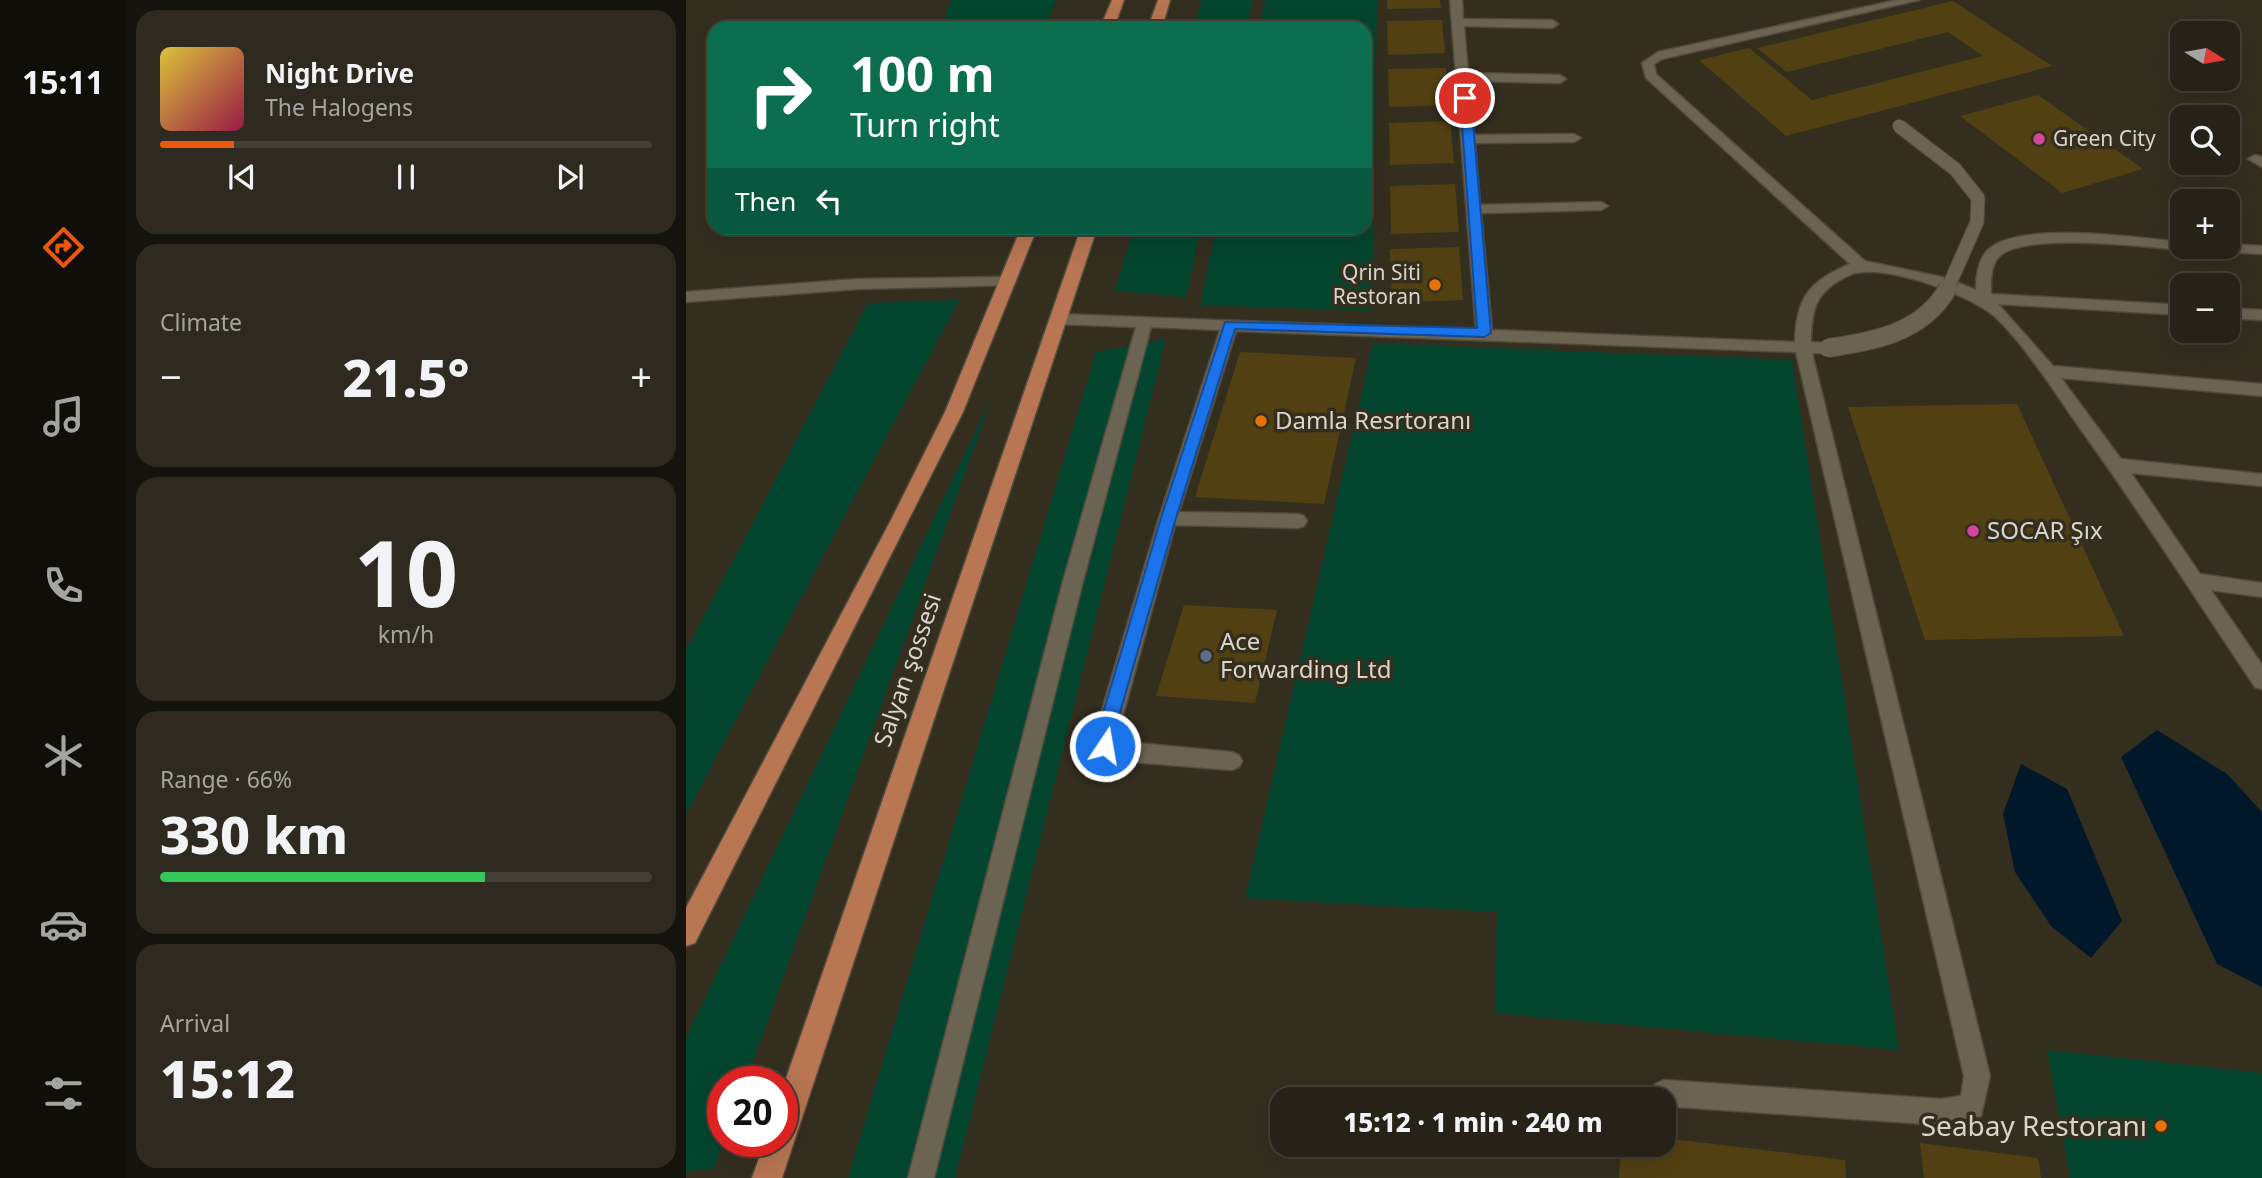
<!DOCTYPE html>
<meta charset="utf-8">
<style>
:root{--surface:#272217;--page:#2f2a20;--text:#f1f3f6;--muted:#a4a4a1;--line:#433f36;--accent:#ea580c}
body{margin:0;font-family:"Noto Sans",sans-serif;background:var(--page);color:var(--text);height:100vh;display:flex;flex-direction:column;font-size:26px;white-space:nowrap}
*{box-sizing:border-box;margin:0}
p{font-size:23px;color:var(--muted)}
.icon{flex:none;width:38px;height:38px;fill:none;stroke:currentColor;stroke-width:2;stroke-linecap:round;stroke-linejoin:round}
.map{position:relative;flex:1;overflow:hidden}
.panel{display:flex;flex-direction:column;gap:10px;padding:10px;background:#15130d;width:560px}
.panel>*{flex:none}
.top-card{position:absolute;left:21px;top:21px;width:665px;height:214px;border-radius:21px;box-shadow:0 7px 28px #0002,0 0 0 2px var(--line);background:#0b6e4f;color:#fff;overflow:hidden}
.needle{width:46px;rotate:101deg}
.fabs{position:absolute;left:1484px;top:21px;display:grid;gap:14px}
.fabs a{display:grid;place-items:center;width:70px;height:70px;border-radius:14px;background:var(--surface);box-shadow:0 7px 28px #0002,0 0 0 2px var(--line);font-size:35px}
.speed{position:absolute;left:21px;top:1066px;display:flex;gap:14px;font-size:35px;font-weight:700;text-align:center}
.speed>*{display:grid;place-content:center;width:91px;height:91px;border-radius:50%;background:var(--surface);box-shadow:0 7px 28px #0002,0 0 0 2px var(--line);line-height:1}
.speed .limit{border:10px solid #d22;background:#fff;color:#111}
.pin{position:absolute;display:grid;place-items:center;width:60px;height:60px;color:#fff;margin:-30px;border:4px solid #fff;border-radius:50%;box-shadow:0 2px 7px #0007}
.me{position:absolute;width:77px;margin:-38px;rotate:12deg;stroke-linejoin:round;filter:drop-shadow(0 0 5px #0008)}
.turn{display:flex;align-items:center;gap:24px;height:147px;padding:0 28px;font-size:32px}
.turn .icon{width:91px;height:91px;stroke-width:2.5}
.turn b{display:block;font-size:49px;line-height:60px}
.then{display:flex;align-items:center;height:66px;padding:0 28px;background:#0003;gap:14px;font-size:26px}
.big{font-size:52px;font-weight:800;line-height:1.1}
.panel .card{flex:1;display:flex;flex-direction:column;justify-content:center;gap:10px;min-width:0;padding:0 24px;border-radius:21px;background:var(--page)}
.panel .dial{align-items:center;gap:0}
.dial b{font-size:91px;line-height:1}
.song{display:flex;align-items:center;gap:21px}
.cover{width:84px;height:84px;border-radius:10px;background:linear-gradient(135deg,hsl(50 70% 55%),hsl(340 70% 35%))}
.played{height:7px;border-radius:4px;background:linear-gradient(90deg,var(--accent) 15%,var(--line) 15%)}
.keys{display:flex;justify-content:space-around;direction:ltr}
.heat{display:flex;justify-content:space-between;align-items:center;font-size:38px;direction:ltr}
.charge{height:10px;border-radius:5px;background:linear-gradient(90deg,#34c759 66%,var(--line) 0)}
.trip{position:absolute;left:584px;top:1087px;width:406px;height:70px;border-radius:21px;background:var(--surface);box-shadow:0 7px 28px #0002,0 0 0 2px var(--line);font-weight:800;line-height:70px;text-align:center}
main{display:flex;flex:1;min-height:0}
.tab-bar{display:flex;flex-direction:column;width:126px;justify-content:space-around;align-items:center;background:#100e09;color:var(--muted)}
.tab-bar .icon{width:49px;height:49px}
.tab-bar .current{color:var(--accent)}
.tab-bar b{font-size:32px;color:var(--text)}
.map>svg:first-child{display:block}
.green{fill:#04452f}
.water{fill:#001829}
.building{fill:#514012}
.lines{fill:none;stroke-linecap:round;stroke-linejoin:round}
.lane-casing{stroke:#514b3e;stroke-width:3}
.highway-casing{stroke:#514b3e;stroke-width:3}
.lane{fill:#6b6453;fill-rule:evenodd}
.highway{fill:#b87652;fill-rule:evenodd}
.lane-bridge-far1-casing{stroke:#514b3e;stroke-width:15;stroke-linecap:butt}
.lane-bridge-casing{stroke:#514b3e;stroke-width:20;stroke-linecap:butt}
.lane-bridge-far1{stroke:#6b6453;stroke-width:13}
.lane-bridge{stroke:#6b6453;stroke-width:18}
.route{fill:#1a73e8;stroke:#114b97;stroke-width:2}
.hotel-dot{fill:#d1479c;stroke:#342e1f;stroke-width:2.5}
.food-dot{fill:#e8710a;stroke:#342e1f;stroke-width:2.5}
.service-dot{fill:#5c6f8a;stroke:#342e1f;stroke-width:2.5}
.labels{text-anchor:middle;stroke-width:7;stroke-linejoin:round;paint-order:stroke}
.far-poi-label{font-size:21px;fill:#d9d5cb;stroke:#342e1f;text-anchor:start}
.poi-label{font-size:24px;fill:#d9d5cb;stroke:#342e1f;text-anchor:start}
.street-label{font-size:24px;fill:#d9d5cb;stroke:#342e1f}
.near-poi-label{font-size:28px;fill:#d9d5cb;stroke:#342e1f;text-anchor:end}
</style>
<main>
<nav class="tab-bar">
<b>15:11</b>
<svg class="icon current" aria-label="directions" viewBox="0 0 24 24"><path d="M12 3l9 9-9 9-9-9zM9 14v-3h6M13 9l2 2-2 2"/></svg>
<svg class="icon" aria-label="music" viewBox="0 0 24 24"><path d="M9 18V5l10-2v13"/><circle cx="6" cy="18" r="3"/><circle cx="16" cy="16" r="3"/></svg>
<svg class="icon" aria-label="phone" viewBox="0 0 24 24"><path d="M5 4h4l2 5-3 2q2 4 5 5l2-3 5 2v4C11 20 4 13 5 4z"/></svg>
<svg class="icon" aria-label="climate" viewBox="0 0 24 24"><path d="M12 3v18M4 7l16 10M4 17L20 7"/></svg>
<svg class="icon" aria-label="car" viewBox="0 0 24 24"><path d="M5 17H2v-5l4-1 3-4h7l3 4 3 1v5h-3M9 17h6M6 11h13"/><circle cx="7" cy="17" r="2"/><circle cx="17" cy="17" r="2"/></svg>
<svg class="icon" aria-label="filters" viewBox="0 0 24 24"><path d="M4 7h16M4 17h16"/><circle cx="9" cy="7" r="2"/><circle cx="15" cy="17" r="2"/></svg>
</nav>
<section class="panel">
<div class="card">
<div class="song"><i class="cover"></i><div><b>Night Drive</b><p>The Halogens</p></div></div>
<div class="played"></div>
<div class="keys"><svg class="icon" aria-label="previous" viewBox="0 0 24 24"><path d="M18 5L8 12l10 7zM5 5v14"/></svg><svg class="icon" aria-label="pause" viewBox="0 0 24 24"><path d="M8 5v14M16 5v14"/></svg><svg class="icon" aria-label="next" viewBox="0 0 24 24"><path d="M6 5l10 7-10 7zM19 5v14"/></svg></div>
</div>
<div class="card"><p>Climate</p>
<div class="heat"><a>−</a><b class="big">21.5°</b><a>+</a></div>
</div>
<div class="card dial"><b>10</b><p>km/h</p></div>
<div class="card"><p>Range · 66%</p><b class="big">330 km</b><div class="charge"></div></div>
<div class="card"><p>Arrival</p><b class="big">15:12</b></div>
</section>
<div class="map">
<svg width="1576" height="1178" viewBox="0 0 1576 1178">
<rect width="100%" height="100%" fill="#342e1f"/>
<g class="green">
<polygon points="265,0 371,0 358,28 255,28"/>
<polygon points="516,0 567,0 560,28 507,28"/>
<polygon points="579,0 691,0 686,311 514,305 530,228 679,228 679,28 573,28"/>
<polygon points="448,228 515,228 500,297 429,291"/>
<polygon points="273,300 0,814 0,650 182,303"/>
<polygon points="480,339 269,1178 162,1178 410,352"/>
<polygon points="687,343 1106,360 1213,1050 809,1013 811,912 559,898"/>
<polygon points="307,395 60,1081 37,1082 38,1141 28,1169 0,1171 0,1038"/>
<polygon points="1361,1050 1576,1073 1576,1178 1384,1178"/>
</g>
<g class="water">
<polygon points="1471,730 1541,774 1576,812 1576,987 1531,964 1435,757"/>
<polygon points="1335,764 1381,789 1436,921 1405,958 1365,926 1329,872 1317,814"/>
</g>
<g class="building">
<polygon points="701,0 754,0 755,8 701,9"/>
<polygon points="1267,1 1366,66 1100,136 1013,60 1063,48 1126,100 1297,56 1262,32 1101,72 1071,48"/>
<polygon points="756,20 759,53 702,55 701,21"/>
<polygon points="760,68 763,105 703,107 702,69"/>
<polygon points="1352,95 1457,169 1376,193 1274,116"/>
<polygon points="764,121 768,163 704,165 703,123"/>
<polygon points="769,184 773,232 705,234 704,186"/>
<polygon points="773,247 777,300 706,303 704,249"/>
<polygon points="554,352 670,358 638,504 509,497"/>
<polygon points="1331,404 1438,636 1239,640 1162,407"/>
<polygon points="498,605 591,610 569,703 470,696"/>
<polygon points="978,1138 1159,1160 1160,1178 933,1178 935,1144 978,1144"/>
<polygon points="1234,1143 1352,1158 1355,1178 1238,1178"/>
</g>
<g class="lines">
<g class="lane-casing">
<g id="lane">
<path d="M764 0H776L777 19 866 20 872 24 866 28 778 26 782 73 874 75 880 79 874 83 783 81 788 135 888 134 895 138 888 142 789 143 794 205 915 202 922 206 915 210 795 213 806 330 1109 342C1110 297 1124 281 1164 264L960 78 956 63 972 52 1211 0H1233L976 59 968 64 970 74 1179 261 1260 278 1290 290C1290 275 1292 255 1307 246 1344 222 1451 238 1496 242V247H1503L1496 250C1463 247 1331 231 1312 258 1304 267 1305 283 1305 294L1496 305V315L1312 304 1367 366 1576 384V396L1375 378 1435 459 1576 474V486L1445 473 1514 574 1576 583V597L1525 590 1576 665V689L1569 687C1510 599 1453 510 1391 424 1367 390 1337 342 1307 315 1282 294 1193 261 1164 275 1131 290 1125 307 1125 342L1142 343 1150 348 1142 353H1126L1304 1076 1295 1116 1255 1125 978 1106V1099H968L965 1093 969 1084 978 1080 1255 1099 1275 1096 1278 1076 1110 352 550 331 493 512 612 514 618 516 621 521 618 526 612 528 489 525 430 741 545 752 553 755 556 761 553 767 545 770 434 761 411 752 408 746 410 730 473 518 534 330 465 327 396 585 248 1178H222L376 585 450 327 373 324 365 319 373 314 790 330Z"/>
<polygon points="1569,155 1576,157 1576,167 1562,159"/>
<polygon points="1542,244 1576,246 1576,254 1517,251 1510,247 1542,247"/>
<polygon points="322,277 330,282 327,285 172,289 0,302 0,292 172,279"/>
<polygon points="1542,308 1576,310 1576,320 1542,318"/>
</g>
</g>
<g class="highway-casing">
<g id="highway">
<polygon points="426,0 438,0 428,28 414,28"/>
<polygon points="472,0 484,0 476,28 462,28"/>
<polygon points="335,228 351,228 277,412 9,943 0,946 0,908 205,520 259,412"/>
<polygon points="395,228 411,228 96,1178 66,1178 79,1141 96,1141 96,1090"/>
</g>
</g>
<use href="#lane" class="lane"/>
<use href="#highway" class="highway"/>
<g class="lane-bridge-far1-casing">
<polyline id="lane-bridge-far1" points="1213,126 1269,169 1292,198 1291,222 1261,290"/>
</g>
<g class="lane-bridge-casing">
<path id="lane-bridge" d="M1142 348C1188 341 1237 333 1262 288"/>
</g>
<use href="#lane-bridge-far1" class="lane-bridge-far1"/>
<use href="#lane-bridge" class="lane-bridge"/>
</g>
<polygon class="route" points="779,95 785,98 805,333 798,337 549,329 490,518 429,730 425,751 419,753 413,751 410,746 412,730 475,518 539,322 791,328 774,98"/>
<g class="hotel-dot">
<circle cx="1353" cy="139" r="7"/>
<circle cx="1287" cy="531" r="7"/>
</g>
<g class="food-dot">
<circle cx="749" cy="285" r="7"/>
<circle cx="575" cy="421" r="7"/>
<circle cx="1475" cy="1126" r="7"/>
</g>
<circle class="service-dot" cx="520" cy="656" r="7"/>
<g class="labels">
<g class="far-poi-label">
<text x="1367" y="146">Green City</text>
<text x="735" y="280" text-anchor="end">Qrin Siti<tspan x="735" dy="24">Restoran</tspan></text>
</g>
<g class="poi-label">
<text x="589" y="429">Damla Resrtoranı</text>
<text x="1301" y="539">SOCAR Şıx</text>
<text x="534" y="650">Ace<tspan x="534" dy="28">Forwarding Ltd</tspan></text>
</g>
<g class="street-label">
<text transform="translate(222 670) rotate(-71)" y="8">Salyan şossesi</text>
</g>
<g class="near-poi-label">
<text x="1461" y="1136">Seabay Restoranı</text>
</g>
</g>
</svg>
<div class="fabs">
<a><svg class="needle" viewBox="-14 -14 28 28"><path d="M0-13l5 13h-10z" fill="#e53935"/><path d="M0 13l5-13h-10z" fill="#a4a4a1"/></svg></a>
<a><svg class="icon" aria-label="search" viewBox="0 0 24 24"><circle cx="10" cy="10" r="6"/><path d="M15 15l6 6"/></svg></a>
<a>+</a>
<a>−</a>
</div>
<div class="speed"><div class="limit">20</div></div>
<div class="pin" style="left:779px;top:98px;background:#d93025"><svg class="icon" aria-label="arrive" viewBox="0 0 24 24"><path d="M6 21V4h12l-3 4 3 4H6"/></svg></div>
<svg class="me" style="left:419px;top:746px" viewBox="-20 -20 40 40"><circle r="17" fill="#1a73e8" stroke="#fff" stroke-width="3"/><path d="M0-11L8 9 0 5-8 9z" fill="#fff"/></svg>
<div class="trip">15:12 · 1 min · 240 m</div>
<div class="top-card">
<div class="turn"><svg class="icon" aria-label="right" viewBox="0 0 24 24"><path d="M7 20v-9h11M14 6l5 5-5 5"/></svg><div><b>100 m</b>Turn right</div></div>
<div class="then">Then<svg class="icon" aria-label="left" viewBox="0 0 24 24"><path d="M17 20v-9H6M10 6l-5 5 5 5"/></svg></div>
</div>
</div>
</main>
